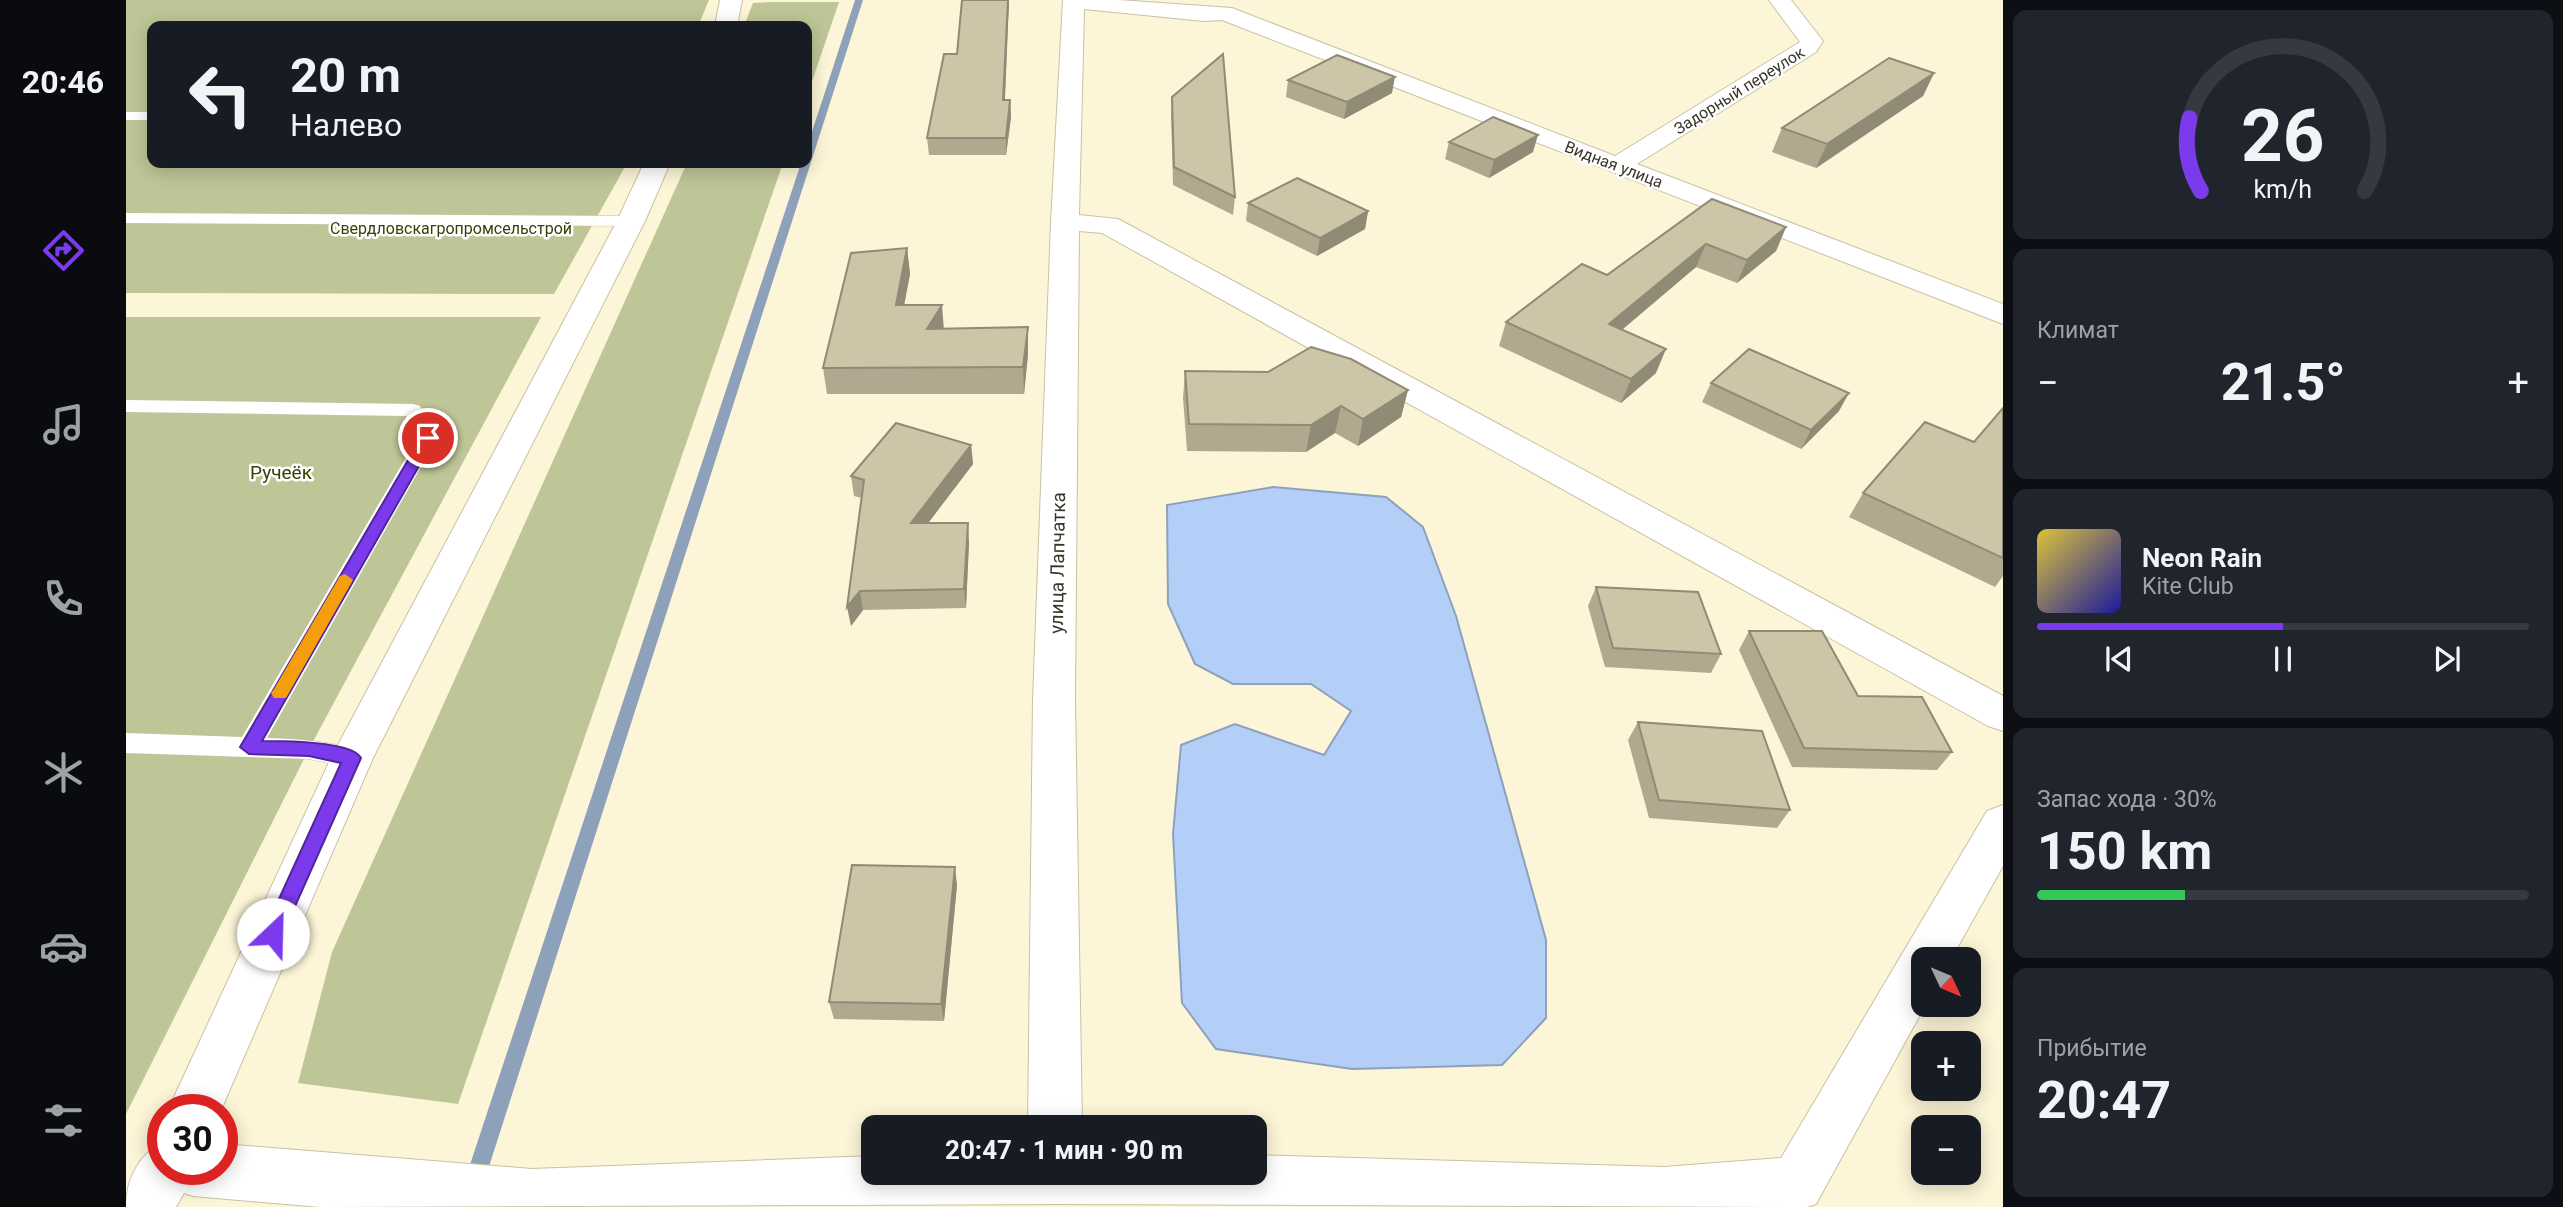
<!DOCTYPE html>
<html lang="ru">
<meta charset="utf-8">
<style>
:root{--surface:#171b24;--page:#20242c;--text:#f1f3f6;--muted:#9ea1a6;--line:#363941;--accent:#7c3aed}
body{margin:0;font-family:Roboto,sans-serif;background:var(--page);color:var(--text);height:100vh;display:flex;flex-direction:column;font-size:26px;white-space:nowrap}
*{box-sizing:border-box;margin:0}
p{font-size:23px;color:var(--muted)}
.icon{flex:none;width:38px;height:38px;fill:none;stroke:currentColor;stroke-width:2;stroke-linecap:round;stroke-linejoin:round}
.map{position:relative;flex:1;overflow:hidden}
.side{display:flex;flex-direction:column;gap:10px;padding:10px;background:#0d0f14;width:560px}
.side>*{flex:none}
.guide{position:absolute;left:21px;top:21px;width:665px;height:147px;border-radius:14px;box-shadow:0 4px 18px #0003;background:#171b24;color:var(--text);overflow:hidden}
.needle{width:46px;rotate:134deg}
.fabs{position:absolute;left:1785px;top:947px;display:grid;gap:14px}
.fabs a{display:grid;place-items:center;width:70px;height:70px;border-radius:14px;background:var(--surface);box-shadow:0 4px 18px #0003;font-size:35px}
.speed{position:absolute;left:21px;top:1094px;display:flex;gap:14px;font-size:35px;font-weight:700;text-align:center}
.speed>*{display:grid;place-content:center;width:91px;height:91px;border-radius:50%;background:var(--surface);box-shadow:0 4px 18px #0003;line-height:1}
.speed .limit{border:10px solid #d22;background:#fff;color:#111}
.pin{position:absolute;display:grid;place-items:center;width:60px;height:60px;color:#fff;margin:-30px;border:4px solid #fff;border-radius:50%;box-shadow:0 2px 7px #0007}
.me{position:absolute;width:77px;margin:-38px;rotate:24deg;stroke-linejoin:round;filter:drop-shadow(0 0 5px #0008)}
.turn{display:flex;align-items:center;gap:24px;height:147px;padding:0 28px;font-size:32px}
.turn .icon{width:91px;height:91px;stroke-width:2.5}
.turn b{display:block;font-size:49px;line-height:60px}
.big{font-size:52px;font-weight:700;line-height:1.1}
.side .widget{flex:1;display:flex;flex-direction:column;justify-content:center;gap:10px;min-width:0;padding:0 24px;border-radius:14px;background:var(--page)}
.side .dial{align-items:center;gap:0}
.dial svg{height:182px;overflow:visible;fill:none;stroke:var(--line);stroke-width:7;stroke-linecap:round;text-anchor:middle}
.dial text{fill:var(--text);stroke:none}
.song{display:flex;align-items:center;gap:21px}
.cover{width:84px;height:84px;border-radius:10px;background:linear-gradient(135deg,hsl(50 70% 55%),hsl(240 70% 35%))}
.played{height:7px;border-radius:4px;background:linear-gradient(90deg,var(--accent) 50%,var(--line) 50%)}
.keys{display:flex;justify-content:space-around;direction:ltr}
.heat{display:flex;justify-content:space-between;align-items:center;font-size:38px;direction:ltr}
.charge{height:10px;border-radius:5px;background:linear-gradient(90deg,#34c759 30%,var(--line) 0)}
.trip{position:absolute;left:735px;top:1115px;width:406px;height:70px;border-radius:14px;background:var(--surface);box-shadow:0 4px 18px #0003;font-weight:700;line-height:70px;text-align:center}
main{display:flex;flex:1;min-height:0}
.dock{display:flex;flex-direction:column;width:126px;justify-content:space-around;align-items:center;background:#090b0e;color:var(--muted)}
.dock .icon{width:49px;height:49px}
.dock .current{color:var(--accent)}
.dock b{font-size:32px;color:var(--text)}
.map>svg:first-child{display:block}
.green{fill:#bec697}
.water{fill:#b3cff8;stroke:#8ea1ba;stroke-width:2}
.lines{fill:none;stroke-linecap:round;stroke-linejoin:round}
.stream{fill:#8ea1ba;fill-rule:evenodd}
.lane-casing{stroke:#c8c1a4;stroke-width:1}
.street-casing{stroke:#c8c1a4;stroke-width:2}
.lane{fill:#fff;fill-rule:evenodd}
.street{fill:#fff;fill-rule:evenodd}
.wall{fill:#b0a990}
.shaded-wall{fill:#908a76}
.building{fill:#cdc5a8;stroke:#908a76;stroke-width:2}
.route{fill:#7c3aed;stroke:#51269a;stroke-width:2}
.slow{fill:#f59e0b}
.labels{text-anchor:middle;stroke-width:5;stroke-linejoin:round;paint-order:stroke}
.far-street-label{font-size:16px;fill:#383529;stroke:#fff}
.far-park-label{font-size:16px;fill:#3a3f05;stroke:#fff}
.park-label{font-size:19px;fill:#3a3f05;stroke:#fff}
.street-label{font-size:19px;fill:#383529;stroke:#fff}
</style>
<main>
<nav class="dock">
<b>20:46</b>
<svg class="icon current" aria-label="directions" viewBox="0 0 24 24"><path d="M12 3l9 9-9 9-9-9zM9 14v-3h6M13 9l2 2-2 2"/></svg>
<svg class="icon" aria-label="music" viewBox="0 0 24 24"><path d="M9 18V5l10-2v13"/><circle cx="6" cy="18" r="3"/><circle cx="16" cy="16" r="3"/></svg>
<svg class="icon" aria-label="phone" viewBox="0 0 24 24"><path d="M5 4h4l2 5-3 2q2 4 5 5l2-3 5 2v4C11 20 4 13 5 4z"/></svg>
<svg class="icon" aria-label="climate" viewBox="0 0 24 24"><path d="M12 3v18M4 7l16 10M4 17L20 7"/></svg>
<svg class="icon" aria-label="car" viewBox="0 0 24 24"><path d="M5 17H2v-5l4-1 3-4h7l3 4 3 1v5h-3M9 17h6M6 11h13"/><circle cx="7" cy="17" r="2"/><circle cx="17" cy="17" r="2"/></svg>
<svg class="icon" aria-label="filters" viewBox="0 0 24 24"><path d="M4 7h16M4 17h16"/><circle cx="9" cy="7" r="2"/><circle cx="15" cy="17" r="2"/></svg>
</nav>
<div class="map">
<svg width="1877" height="1207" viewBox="0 0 1877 1207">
<rect width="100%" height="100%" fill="#fdf5d7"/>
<g class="green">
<polygon points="0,0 583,0 572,26 26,26 26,163 501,163 428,294 0,293"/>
<polygon points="650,2 713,2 681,96 681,26 618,26 627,3"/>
<polygon points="561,163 657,163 332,1104 172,1083 206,952"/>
<polygon points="0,317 415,317 183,749 0,1114"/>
</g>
<polygon class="water" points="1147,487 1260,497 1297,527 1330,616 1420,940 1420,1018 1376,1065 1226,1069 1090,1049 1056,1003 1047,834 1055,745 1109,724 1198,755 1225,711 1185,684 1107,684 1069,664 1042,604 1041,505"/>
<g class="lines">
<polygon class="stream" points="729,0 737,0 350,1207 330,1207 675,163 681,163 681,147"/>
<g class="lane-casing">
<g id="lane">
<rect x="0" y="112" width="26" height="8"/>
<polygon points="0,213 505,216 513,221 505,226 0,223"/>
<path d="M0 400 287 404 294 406 312 437 141 738C173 739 204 741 235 751L239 758 235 765 226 768 183 759 0 753V733L116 737 292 437 280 416 0 412Z"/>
</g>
</g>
<g class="street-casing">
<g id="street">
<polygon points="594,0 616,0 611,26 589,26"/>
<polygon points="937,0 993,0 1106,8 1489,156 1674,42 1643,0 1665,0 1697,41 1690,52 1511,164 1877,304 1877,324 1096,20 1078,21 958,9 953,215 992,219 1877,696 1877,731 1862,726 976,233 953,231 949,699 956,1127 902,1127 907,699 925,222"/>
<polygon points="518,163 544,163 519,221 247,758 95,1110 42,1110 205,758 491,221"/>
<path d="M1877 805V866L1825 959H1797V1004H1800L1690 1204 1681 1207 929 1204 194 1207 67 1196 58 1193 50 1207H0C0 1181 12 1154 37 1143V1169H96V1144L406 1169 747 1156V1172H1129V1155L1538 1167 1655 1158 1861 811Z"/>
</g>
</g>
<use href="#lane" class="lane"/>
<use href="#street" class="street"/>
</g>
<g class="wall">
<polygon points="883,0 879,100 884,100 885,117 880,155 803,155 801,138 831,54"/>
<polygon points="1808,73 1797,96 1690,168 1646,152 1656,128"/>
<polygon points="1162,80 1266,93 1218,119 1160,97"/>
<polygon points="1046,97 1109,197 1107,215 1047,185 1045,114"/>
<polygon points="1323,142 1407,152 1363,178 1319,159"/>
<polygon points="1586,199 1660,227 1650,251 1611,283 1570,267 1496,330 1530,373 1495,403 1373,346 1380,322 1481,275"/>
<polygon points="1122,203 1242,211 1239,229 1191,256 1120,221"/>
<polygon points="781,248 784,274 778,305 817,328 902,354 898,394 701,394 697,368"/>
<polygon points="1059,371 1282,390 1275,417 1232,446 1209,433 1180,452 1061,451 1057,398"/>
<polygon points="1585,383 1713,411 1675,449 1576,402"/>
<polygon points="1877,408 1877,576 1869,587 1723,517 1737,493 1848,442"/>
<polygon points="845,445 847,464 802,523 843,542 840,608 737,610 725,626 736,498 728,496 725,476"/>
<polygon points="1470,587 1595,654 1585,673 1479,667 1462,606"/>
<polygon points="1623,631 1732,696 1826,752 1811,770 1666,767 1613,650"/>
<polygon points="1512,722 1664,810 1651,828 1523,818 1502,740"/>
<polygon points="831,885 818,1021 708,1019 703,1002"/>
</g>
<g class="shaded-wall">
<polygon points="882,0 883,0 878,117 877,100"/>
<polygon points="1808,73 1797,96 1690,168 1701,144"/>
<polygon points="1269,77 1266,93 1218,119 1221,102"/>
<polygon points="884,100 885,117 880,155 880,138"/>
<polygon points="1412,135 1407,152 1363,178 1368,160"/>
<polygon points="1242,211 1239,229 1191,256 1194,238"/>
<polygon points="1660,227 1650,251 1611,283 1621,260"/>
<polygon points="1580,244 1570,267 1474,348 1483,324"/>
<polygon points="781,248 784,274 773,332 770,305"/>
<polygon points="816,305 818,331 801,329"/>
<polygon points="902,327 902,354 898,394 897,367"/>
<polygon points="1540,349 1530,373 1495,403 1505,379"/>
<polygon points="1282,390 1275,417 1232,446 1237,419"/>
<polygon points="1723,393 1713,411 1675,449 1685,430"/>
<polygon points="1215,406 1209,433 1180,452 1185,425"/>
<polygon points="845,445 847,464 787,543 785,523"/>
<polygon points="842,523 843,542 840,608 838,589"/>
<polygon points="734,591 737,610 725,626 721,607"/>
<polygon points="829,867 831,885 818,1021 815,1004"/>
</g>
<g class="building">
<polygon points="836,0 882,0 877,100 884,100 880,138 801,138 818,54 831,54"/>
<polygon points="1097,54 1109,197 1048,167 1046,97"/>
<polygon points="1211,55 1269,77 1221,102 1162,80"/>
<polygon points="1763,58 1808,73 1701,144 1656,128"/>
<polygon points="1367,117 1412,135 1368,160 1323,142"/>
<polygon points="1171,178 1242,211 1194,238 1122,203"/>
<polygon points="1586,199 1660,227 1621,260 1580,244 1483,324 1540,349 1505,379 1380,322 1456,264 1481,275"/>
<polygon points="781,248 770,305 816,305 801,329 902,327 897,367 697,368 725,253"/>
<polygon points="1185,347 1225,359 1282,390 1237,419 1215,406 1185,425 1063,424 1059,371 1142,372"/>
<polygon points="1623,349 1723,393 1685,430 1585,383"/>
<polygon points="1877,408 1877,558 1737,493 1799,422 1848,442"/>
<polygon points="770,423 845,445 785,523 842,523 838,589 734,591 721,607 738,480 725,476"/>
<polygon points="1470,587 1572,592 1595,654 1487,648"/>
<polygon points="1623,631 1696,631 1732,696 1796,697 1826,752 1678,748"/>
<polygon points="1512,722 1636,731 1664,810 1533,800"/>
<polygon points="726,865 829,867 815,1004 703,1002"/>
</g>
<path class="route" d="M302 433 309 438 136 741C155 741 226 741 235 758L154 940 147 943 140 940 137 934 215 763 183 756 123 754 114 747 295 438Z"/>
<polygon class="slow" points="219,574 227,580 160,698 148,698 145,693 148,689 214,576"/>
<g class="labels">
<g class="far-street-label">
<text transform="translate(1613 90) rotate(-32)" y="6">Задорный переулок</text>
<text transform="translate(1488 164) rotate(21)" y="6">Видная улица</text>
</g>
<g class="far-park-label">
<text x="325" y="234">Свердловскагропромсельстрой</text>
</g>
<g class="park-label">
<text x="155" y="479">Ручеёк</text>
</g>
<g class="street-label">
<text transform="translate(931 563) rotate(-89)" y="7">улица Лапчатка</text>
</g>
</g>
</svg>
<div class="fabs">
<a><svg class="needle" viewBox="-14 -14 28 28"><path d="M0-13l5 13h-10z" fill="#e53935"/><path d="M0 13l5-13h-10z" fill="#9ea1a6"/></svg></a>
<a>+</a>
<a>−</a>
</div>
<div class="speed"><div class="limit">30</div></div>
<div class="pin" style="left:302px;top:438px;background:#d93025"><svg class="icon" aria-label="arrive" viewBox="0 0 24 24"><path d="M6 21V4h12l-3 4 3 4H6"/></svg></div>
<svg class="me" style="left:147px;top:934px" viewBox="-20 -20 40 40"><circle r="19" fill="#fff"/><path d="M0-13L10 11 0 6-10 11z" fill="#7c3aed"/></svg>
<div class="trip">20:47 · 1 мин · 90 m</div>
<div class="guide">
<div class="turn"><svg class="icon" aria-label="left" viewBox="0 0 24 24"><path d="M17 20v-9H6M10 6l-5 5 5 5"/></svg><div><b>20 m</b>Налево</div></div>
</div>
</div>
<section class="side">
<div class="widget dial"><svg viewBox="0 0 100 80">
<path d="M14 69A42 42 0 1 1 86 69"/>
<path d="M14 69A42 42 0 0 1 9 37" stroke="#7c3aed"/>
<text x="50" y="56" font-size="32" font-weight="700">26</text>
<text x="50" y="72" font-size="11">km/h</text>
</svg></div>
<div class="widget"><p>Климат</p>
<div class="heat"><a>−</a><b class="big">21.5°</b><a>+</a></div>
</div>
<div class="widget">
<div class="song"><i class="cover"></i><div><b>Neon Rain</b><p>Kite Club</p></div></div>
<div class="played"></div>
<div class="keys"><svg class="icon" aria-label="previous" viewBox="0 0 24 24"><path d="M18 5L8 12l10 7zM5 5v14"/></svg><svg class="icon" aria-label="pause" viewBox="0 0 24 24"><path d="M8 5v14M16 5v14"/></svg><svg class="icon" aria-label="next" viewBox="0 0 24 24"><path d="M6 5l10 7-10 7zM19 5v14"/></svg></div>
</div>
<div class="widget"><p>Запас хода · 30%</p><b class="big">150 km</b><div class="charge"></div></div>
<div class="widget"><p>Прибытие</p><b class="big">20:47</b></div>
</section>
</main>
